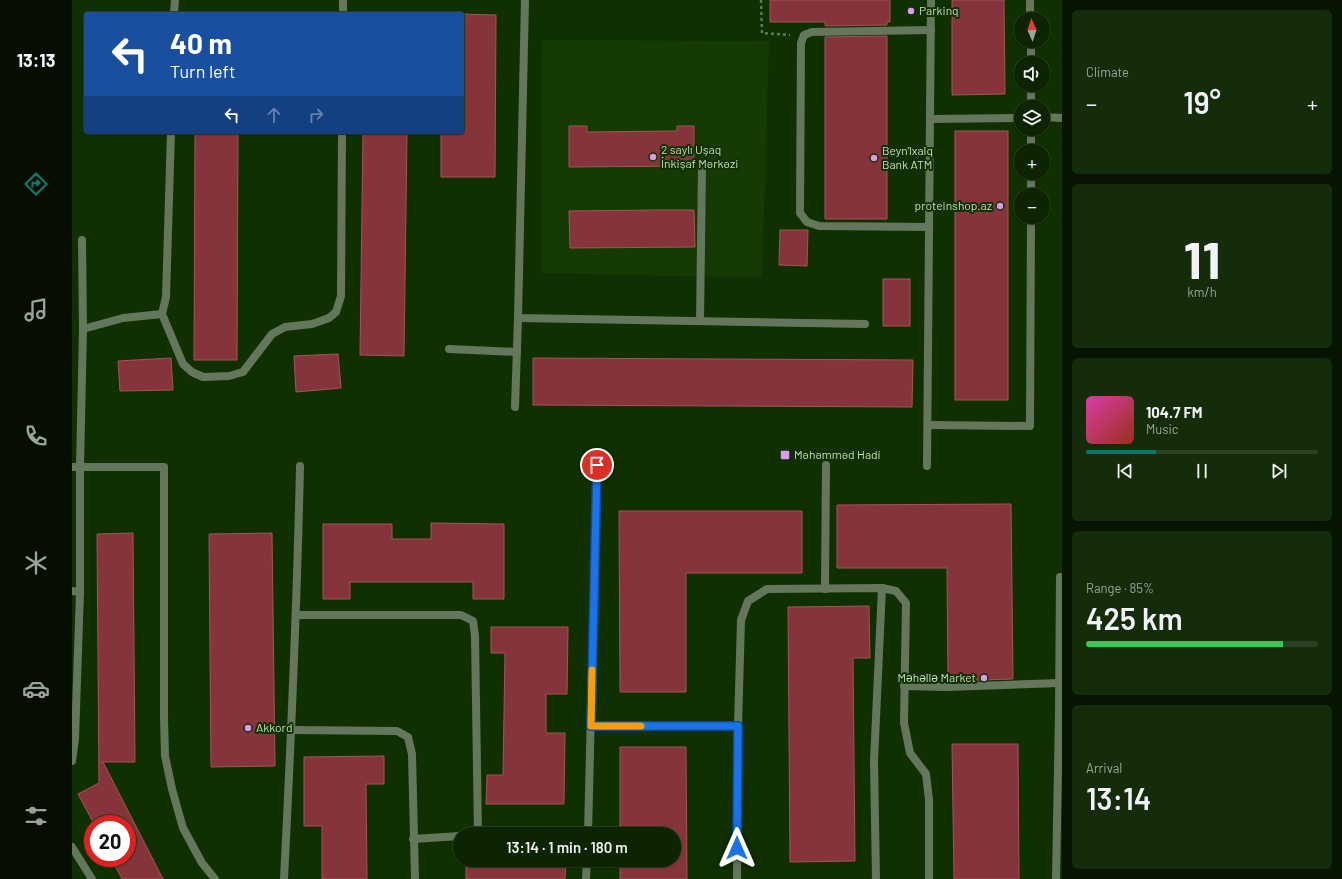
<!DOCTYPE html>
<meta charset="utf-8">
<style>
:root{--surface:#0c2401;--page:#152c0b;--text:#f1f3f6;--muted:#9aa499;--line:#2c4123;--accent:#0f766e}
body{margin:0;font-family:Barlow,sans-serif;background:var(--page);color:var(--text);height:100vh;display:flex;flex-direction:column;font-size:15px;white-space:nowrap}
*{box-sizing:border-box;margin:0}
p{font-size:13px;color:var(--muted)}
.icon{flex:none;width:22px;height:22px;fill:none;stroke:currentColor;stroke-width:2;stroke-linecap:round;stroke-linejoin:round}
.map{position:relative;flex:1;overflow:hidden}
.details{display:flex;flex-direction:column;gap:10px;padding:10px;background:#071401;width:280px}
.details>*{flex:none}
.top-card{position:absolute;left:12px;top:12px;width:380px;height:122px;border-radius:4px;box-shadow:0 1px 3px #0004,0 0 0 1px var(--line);background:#1a4fa0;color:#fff;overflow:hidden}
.needle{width:26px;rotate:357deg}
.controls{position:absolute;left:942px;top:12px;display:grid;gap:8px}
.controls a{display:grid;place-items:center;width:36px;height:36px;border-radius:50%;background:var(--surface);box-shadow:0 1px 3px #0004,0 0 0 1px var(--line);font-size:20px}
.speed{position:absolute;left:12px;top:815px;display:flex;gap:8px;font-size:20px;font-weight:700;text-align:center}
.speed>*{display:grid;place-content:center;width:52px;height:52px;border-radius:50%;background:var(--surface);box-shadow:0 1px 3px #0004,0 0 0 1px var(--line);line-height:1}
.speed .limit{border:6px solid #d22;background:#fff;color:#111}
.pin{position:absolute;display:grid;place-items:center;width:34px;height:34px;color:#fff;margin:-17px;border:2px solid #fff;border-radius:50%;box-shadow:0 1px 4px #0007}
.me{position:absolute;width:44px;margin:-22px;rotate:0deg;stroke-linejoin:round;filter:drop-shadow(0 0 3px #0008)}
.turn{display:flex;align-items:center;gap:14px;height:84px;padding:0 20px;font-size:18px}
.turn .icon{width:52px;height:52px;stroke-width:2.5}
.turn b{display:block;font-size:28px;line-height:34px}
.lanes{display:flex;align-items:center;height:38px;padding:0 20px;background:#0003;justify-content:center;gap:20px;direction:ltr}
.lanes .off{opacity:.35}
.big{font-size:30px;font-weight:600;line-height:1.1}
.details .card{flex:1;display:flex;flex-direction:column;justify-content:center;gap:6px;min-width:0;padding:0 14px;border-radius:6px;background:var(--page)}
.details .dial{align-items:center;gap:0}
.dial b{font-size:52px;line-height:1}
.song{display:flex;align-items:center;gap:12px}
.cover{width:48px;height:48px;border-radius:6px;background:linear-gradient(135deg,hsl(320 70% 55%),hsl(10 70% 35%))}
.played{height:4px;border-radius:2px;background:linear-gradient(90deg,var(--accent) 30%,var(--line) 30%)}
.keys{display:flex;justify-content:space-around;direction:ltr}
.heat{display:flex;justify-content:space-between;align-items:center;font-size:22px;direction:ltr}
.charge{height:6px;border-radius:3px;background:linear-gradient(90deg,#34c759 85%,var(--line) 0)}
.trip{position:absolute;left:381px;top:827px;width:228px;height:40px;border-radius:20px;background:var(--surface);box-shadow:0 1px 3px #0004,0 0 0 1px var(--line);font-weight:600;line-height:40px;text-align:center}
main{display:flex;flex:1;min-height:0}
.tabs{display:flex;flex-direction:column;width:72px;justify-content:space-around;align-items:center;background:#050e00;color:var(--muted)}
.tabs .icon{width:28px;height:28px}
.tabs .on{color:var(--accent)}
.tabs b{font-size:18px;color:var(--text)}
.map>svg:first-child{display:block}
.built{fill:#163a03}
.building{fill:#85343b;stroke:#a35559}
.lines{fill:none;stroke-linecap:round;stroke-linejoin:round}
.path{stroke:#5f7b52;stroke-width:2.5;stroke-dasharray:3 3;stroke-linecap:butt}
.lane{stroke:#64775d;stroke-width:8}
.street{stroke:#64775d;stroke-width:8}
.route-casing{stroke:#114b97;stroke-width:10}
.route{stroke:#1a73e8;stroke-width:7}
.slow{stroke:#f59e0b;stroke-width:7}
.poi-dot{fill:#dd99f4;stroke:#103001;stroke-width:1.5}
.labels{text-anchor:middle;stroke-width:4;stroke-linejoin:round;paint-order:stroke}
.poi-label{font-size:12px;fill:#c6debd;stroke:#103001;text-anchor:start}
</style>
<main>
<nav class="tabs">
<b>13:13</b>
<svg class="icon on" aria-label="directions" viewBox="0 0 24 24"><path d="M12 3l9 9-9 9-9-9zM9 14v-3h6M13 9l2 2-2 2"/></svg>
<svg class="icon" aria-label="music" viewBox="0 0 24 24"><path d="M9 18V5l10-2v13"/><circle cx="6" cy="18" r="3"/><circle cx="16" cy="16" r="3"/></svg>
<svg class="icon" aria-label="phone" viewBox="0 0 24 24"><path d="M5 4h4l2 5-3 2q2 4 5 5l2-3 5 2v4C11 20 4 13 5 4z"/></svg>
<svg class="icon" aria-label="climate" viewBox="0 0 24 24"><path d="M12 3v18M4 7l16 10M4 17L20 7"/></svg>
<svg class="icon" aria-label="car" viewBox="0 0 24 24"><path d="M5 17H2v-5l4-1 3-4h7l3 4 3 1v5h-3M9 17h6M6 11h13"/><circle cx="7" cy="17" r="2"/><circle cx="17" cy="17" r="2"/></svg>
<svg class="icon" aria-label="filters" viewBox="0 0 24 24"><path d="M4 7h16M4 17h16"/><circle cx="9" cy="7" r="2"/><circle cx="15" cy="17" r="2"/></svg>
</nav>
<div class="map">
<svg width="990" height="879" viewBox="0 0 990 879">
<rect width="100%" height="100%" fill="#103001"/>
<polygon class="built" points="470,40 697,41 690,278 469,273"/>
<g class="building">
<polygon points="698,0 818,0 818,22 815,22 815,25 753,26 753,22 698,22"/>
<polygon points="880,0 932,0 933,94 880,95"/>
<polygon points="390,14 424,15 423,177 369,177 369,132 390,132"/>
<polygon points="815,36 815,219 753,219 753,37"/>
<polygon points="497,126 515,126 515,132 605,131 605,126 622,126 622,166 497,167"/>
<rect x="883" y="131" width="53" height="269"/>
<polygon points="123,132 166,132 165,360 122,360"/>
<polygon points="291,132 335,132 332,356 288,355"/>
<polygon points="586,210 622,210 623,247 498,248 497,211"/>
<polygon points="708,230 736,230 735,266 707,265"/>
<rect x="811" y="279" width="27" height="47"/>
<polygon points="266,354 269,388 224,392 222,356"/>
<polygon points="99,358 101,390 48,391 46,361"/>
<polygon points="461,358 841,360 840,407 461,405"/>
<polygon points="939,504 941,679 876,681 875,568 765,568 765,505"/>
<polygon points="547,511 730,511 730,573 614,573 614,692 548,692"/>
<polygon points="359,523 432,524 432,599 401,599 401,582 278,582 278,599 251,599 251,524 320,524 320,539 359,539"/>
<polygon points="61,533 63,762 31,762 91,879 50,879 39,858 55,858 55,824 22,824 6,794 27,783 25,534"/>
<polygon points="200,533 203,766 139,767 137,534"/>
<polygon points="797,606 798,658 781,658 783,861 718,862 716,607"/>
<polygon points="419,627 496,627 495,694 474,694 474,733 493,733 492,804 414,804 415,775 431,775 433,653 419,653"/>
<polygon points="880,744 946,744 947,879 882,879"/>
<polygon points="548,747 614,747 615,879 548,879 548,860 602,860 602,834 548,834"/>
<polygon points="312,756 312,784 294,784 295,879 250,879 250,826 232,826 232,757"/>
<polygon points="394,860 494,860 493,879 394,879"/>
</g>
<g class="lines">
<polyline class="path" points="689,0 690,33 718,35"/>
<g class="lane">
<polyline points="453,0 446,318 793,324"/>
<polyline points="958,0 958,19"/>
<polyline points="102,14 103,0"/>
<polyline points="271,14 271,0"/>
<polyline points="959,41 959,63"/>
<polyline points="959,85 959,107"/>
<polyline points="971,117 990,118"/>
<polyline points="858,119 949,118"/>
<polyline points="959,151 959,129"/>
<polyline points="959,195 959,173"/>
<polyline points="857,227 747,226 735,222 728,213 729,43 732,35 740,32 859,30"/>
<polyline points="10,240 11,329"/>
<polyline points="90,314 111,364 120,372 131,377 157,376 171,372 200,334 213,327 240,324 257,318 264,312 269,296 270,132"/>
<polyline points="628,321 630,167"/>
<polyline points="377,349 445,352"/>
<polyline points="443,407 446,318"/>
<polyline points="856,425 958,426 959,217"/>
<polyline points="855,466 859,0"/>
<polyline points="8,467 11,329 51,318 90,314 94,297 99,132"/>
<polyline points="753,589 754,465"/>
<polyline points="224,615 389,615 401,621 403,636 406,834"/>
<polyline points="832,686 874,687 987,683"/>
<polyline points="519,726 666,726"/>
<polyline points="220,730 325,731 336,737 340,754 343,879"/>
<polyline points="447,834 517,832"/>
<polyline points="516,834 525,465"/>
<polyline points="341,839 388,836"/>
<path d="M212 879C219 741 225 604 228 466"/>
<polyline points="514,879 515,860"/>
<polyline points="665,879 666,726 669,620 676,601 695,589 810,588 824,591 834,603 832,723 838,753 854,774 857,800 857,879"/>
<polyline points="804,879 802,761 810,588"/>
<polyline points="984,879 987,712 988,577"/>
</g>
<g class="street">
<polyline points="0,467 92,467 92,718 93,756 100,789 111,828 130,863 143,879"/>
<polyline points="0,591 8,592"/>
<polyline points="0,761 3,739 8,592 8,467"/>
<polyline points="0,847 20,879"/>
</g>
</g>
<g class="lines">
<g class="route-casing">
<polyline id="route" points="525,465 519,726 666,726 665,848"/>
</g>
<use href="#route" class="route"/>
<polyline class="slow" points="520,670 519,726 569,726"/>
</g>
<g class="poi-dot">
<circle cx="839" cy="11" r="4"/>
<circle cx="581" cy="157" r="4"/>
<circle cx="802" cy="158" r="4"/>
<circle cx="928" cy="206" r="4"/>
<rect x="708" y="450" width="10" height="10" rx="2"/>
<circle cx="912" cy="678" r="4"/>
<circle cx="176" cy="728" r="4"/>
</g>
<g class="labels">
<g class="poi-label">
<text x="847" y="15">Parkinq</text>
<text x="589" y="154">2 saylı Uşaq<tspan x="589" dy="14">İnkişaf Mərkəzi</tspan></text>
<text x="810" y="155">Beyn'lxalq<tspan x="810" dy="14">Bank ATM</tspan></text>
<text x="920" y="210" text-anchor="end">proteinshop.az</text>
<text x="722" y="459">Məhəmməd Hadi</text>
<text x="904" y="682" text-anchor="end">Mәhәllә Market</text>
<text x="184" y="732">Akkord</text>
</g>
</g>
</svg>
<div class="controls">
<a><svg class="needle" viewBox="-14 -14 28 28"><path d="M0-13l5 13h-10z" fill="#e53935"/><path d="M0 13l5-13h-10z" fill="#9aa499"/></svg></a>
<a><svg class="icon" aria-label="sound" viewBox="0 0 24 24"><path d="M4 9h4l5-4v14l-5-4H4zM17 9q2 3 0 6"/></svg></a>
<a><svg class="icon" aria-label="layers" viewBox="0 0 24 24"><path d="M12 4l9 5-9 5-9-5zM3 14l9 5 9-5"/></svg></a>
<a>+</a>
<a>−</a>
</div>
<div class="speed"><div class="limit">20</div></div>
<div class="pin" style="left:525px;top:465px;background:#d93025"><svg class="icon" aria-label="arrive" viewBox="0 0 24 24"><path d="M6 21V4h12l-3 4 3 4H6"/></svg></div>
<svg class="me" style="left:665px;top:848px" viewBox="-20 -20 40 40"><path d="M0-17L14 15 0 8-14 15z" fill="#1a73e8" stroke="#fff" stroke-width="4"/></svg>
<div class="trip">13:14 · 1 min · 180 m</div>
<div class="top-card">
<div class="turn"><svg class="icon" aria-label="left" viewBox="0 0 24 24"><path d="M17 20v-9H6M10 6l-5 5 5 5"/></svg><div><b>40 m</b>Turn left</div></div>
<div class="lanes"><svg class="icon" aria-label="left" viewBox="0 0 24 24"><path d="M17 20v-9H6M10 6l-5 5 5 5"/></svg><svg class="icon off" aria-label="ahead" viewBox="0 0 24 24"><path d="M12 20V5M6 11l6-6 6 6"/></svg><svg class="icon off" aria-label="right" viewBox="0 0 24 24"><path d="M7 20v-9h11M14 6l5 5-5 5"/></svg></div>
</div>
</div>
<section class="details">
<div class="card"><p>Climate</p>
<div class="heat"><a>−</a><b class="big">19°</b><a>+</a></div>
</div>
<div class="card dial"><b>11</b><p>km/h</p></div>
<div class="card">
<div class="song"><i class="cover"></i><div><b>104.7 FM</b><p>Music</p></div></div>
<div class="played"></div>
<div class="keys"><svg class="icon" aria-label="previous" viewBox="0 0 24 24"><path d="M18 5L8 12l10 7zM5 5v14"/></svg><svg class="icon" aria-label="pause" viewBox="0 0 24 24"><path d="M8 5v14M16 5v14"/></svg><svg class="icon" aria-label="next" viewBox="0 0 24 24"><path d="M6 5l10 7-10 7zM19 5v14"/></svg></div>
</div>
<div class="card"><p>Range · 85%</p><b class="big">425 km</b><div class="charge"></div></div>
<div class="card"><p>Arrival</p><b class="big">13:14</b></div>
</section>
</main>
